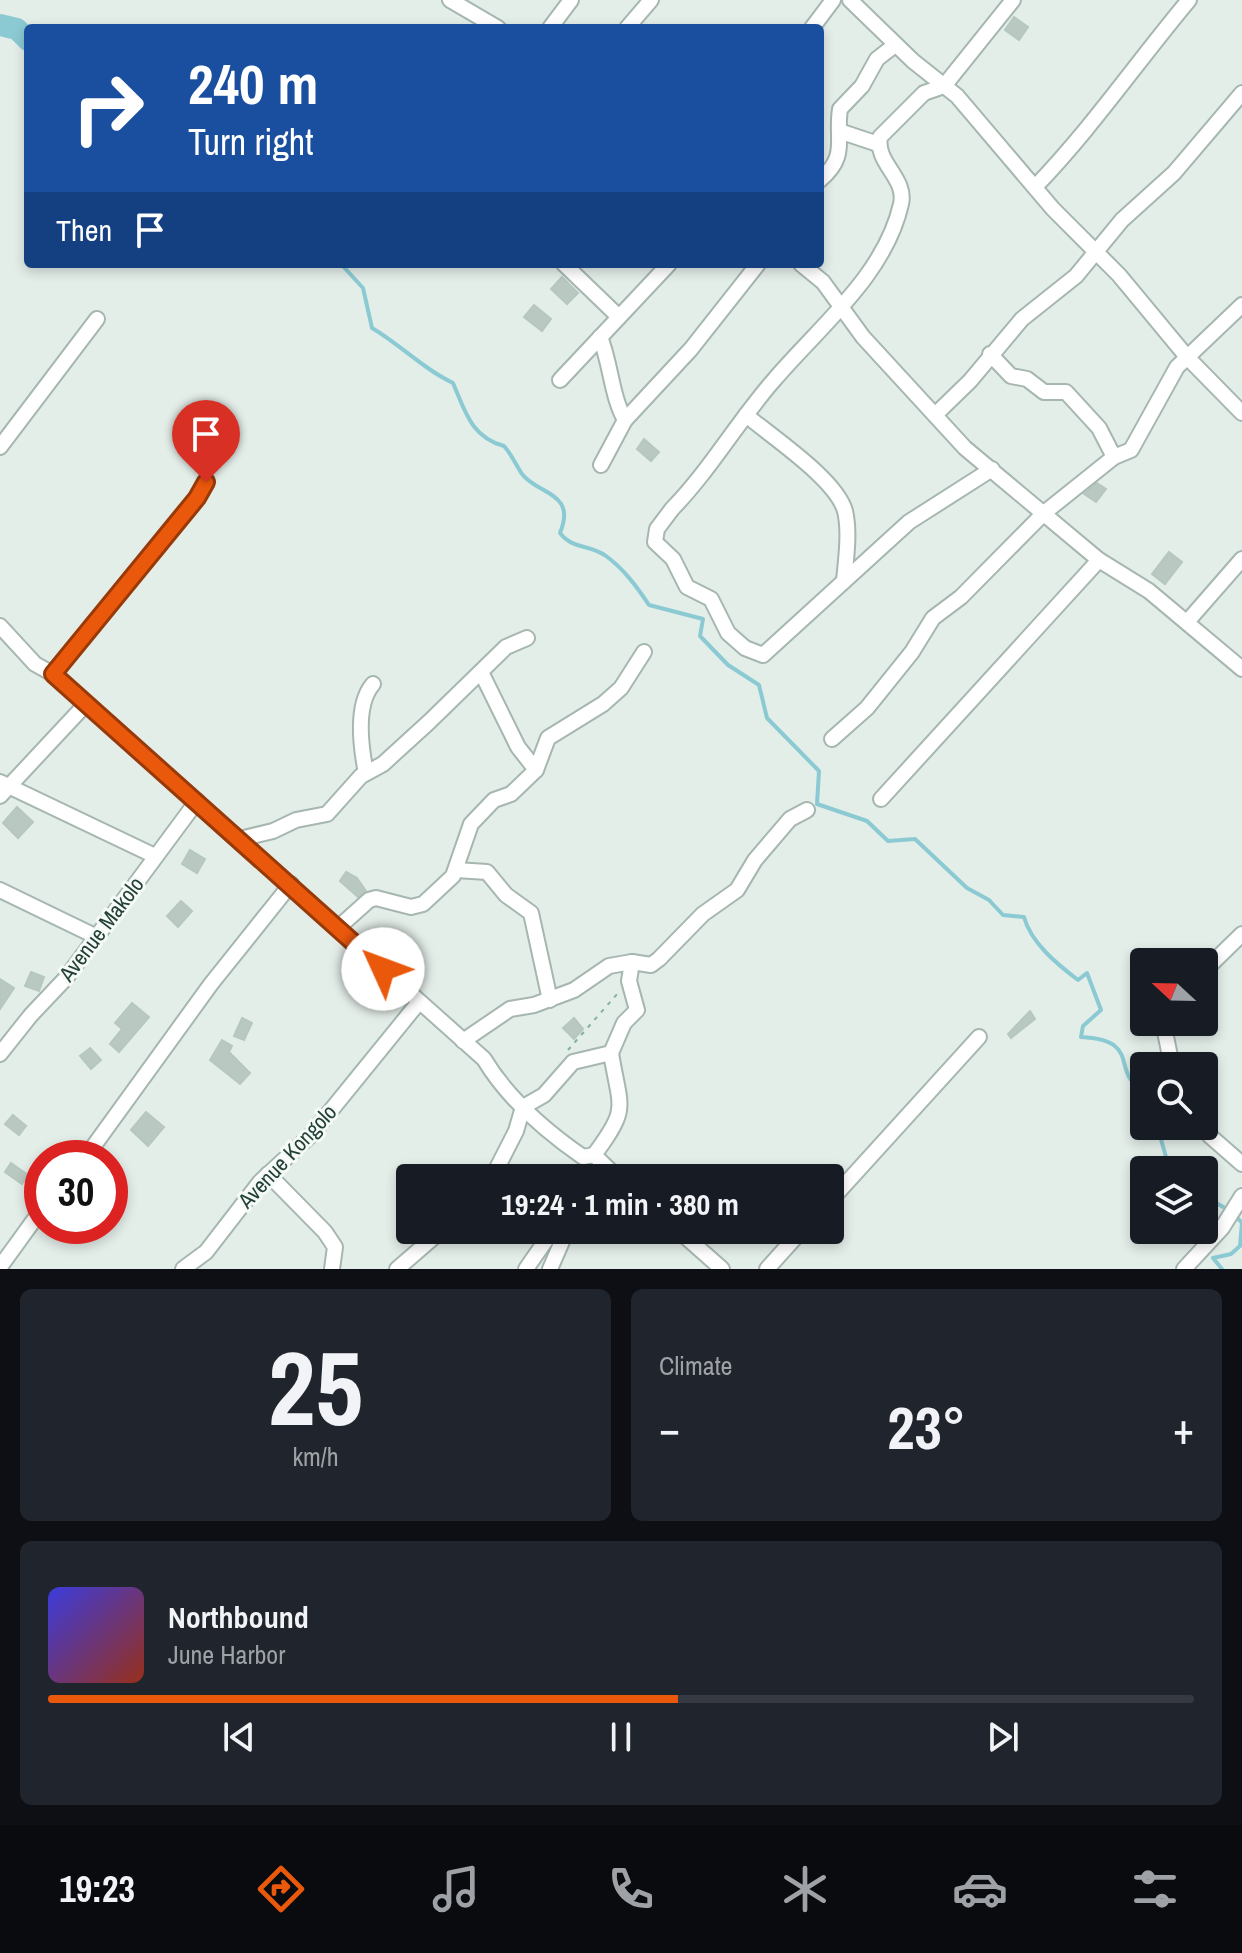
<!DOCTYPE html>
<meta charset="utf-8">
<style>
:root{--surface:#171b24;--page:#20242c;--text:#f1f3f6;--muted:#9ea1a6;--line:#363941;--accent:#ea580c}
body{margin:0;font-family:"Archivo Narrow",sans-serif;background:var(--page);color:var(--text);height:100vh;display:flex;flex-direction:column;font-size:30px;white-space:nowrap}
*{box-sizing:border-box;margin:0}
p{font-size:26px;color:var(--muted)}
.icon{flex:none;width:44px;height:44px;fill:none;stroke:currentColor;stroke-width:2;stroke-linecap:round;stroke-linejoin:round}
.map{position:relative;height:1269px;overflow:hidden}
.drawer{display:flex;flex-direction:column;gap:20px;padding:20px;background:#0d0f14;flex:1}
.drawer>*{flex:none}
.banner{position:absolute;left:24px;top:24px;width:800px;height:244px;border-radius:8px;box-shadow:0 4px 12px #0003;background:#1a4fa0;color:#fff;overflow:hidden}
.needle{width:52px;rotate:292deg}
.tools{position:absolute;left:1130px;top:948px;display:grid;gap:16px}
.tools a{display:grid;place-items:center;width:88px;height:88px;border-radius:8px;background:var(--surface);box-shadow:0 4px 12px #0003;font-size:40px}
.speed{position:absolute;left:24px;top:1140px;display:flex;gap:16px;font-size:40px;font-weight:700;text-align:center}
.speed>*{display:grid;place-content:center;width:104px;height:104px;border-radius:50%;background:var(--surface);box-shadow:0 4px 12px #0003;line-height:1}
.speed .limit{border:12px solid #d22;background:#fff;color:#111}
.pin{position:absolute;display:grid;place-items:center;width:68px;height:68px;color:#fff;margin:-82px -34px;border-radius:50% 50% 50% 0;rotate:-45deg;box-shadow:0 0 8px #0007}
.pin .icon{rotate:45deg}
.me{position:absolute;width:88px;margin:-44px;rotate:313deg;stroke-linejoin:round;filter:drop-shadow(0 0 6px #0008)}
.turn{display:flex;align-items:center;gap:28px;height:168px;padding:0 32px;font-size:36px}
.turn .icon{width:104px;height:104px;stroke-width:2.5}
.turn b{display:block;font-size:56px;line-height:68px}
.then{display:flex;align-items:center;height:76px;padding:0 32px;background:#0003;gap:16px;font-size:30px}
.big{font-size:60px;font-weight:800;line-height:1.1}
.drawer .card{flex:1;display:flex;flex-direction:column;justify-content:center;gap:12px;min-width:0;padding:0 28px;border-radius:12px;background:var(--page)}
.drawer .dial{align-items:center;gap:0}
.dial b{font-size:104px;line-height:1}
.song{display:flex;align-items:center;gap:24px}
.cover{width:96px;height:96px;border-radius:12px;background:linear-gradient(135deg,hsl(240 70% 55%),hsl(10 70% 35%))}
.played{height:8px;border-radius:4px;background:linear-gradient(90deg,var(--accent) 55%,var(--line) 55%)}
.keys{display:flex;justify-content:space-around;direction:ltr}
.heat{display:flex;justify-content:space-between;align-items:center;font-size:44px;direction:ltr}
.drawer .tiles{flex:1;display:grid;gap:20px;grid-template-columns:1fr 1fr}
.card:last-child{grid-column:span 2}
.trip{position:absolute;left:396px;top:1164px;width:448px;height:80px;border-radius:8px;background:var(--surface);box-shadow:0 4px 12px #0003;font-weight:800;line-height:80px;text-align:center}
.tabs{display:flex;height:128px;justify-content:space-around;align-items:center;background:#090b0e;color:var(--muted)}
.tabs .icon{width:56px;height:56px}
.tabs .on{color:var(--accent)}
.tabs b{font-size:36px;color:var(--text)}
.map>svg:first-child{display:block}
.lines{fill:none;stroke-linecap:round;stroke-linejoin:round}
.stream{stroke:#8bcad3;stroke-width:4}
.river{stroke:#8bcad3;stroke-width:22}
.building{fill:#b9c9c2;stroke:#b6c7c0;stroke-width:2}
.street-casing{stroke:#a6b6b0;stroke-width:18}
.path{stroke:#83b2a2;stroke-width:2;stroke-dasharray:4 6;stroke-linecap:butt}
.street{stroke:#fff;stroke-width:14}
.route-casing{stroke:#983908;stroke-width:20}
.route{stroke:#ea580c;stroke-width:14}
.labels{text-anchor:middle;stroke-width:6;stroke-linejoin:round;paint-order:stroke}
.street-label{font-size:22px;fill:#234037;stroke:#f5faf7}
</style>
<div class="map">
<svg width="1242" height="1269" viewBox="0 0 1242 1269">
<rect width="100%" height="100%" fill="#e4eee9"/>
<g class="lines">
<g class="stream">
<path d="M341 264 363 288 372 328C401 345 423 369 453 383 465 411 471 437 504 446 512 455 516 465 522 474 538 495 577 492 560 533 573 550 590 544 606 556 624 569 637 587 649 605L703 619 700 636 728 665 759 685 767 718 819 771 817 804 867 821 888 841 915 839 967 888 989 900 1003 915 1024 917C1031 943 1057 964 1078 980L1087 973 1101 1010 1083 1026 1081 1037C1144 1040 1109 1074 1144 1090"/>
<polyline points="1175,1170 1168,1164 1160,1136 1173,1136 1180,1126"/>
<polyline points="1204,1196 1232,1212 1242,1223 1240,1246 1231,1254 1213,1258 1222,1269"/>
</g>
<polyline class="river" points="0,25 17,29 28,40"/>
</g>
<g class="building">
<polygon points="1014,17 1028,27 1019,40 1005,30"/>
<polygon points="562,277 578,293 567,304 551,289"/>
<polygon points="534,305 551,319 542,331 524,317"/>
<polygon points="644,439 659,452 651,461 637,449"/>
<polygon points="1097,483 1106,489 1096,502 1084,494"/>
<polygon points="1169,552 1182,562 1165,584 1152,574"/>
<polygon points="17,807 33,822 18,838 3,823"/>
<polygon points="190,850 205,859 197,873 182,864"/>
<polygon points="346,872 357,878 366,891 358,897 340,881"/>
<polygon points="181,901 192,911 178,927 167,916"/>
<polygon points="31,972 44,977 39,991 25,986"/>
<polygon points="0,979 14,988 0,1009"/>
<polygon points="132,1003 149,1017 119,1052 110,1044 122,1029 115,1023"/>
<polygon points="1030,1011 1035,1019 1011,1038 1008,1034"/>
<polygon points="242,1018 252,1023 244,1040 234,1036"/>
<polygon points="574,1018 583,1029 574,1039 563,1028"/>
<polygon points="222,1040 232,1046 229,1052 250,1073 240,1084 210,1060"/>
<polygon points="90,1048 101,1060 91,1069 80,1056"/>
<polygon points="146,1112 164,1127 148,1146 131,1130"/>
<polygon points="13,1115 26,1126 19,1135 5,1124"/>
<polygon points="11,1163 28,1175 22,1184 5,1172"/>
</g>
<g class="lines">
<g class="street-casing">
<g id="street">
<polyline points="450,0 498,28"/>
<polyline points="850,0 913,61 957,96 1053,209 1119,275 1187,357 1242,413"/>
<polyline points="550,28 571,0"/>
<polyline points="627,28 651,0"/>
<polyline points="812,28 833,0"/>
<polyline points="842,132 878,144"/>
<path d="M820 180C849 155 835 140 840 109L862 86 877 59 895 45"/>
<path d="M1035 187C1092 128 1137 62 1189 0"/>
<polyline points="564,264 619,317"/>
<polyline points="801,264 823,282 863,337 965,448 1099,560 1149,591 1242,669"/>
<path d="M600 337C611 364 611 395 625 420"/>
<polyline points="990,354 1011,376 1027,379 1044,392 1066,392 1099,428 1114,457"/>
<polyline points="560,380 669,264"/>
<polyline points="936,414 970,381 1022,319 1076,276 1122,220 1174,173 1242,93"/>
<path d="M746 415C772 437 836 479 845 511 850 532 846 559 844 581"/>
<polyline points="0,447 97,319"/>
<polyline points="601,465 625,420 691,349 758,264"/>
<path d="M992 469 909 522 763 655 745 648 728 633 711 599 687 587 673 559 655 542 657 529 672 509C710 470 738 421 774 380 820 326 885 275 901 204 907 178 875 163 880 137L924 93 944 86 1013 0"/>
<polyline points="1187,622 1242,559"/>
<path d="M0 626 35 664 53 674 484 1059C508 1099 544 1130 583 1157L594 1155 618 1178"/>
<polyline points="481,672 518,747 536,770"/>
<polyline points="53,674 197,498 206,482"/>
<polyline points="832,739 867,708 912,652 933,618 961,597 1044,513 1114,457 1131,450 1177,367 1242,305"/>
<path d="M366 773C361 748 355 705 373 684"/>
<polyline points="0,782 155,856"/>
<polyline points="0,796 85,705"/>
<polyline points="881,799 1099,560"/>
<polyline points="240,839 273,831 296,820 327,814 361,776 383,764 429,722 506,647 527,638"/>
<polyline points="456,870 487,872 506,895 531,913 550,1000"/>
<polyline points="0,890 97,937"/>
<polyline points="339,927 369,900 376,898 411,907 423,904 453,876 471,824 494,800 511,794 536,770 548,738 603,704 621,688 644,652"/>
<polyline points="1204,971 1242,934"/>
<polyline points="1163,1022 1172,1066"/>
<polyline points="463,1041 510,1009 534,1005 574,990 609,966 632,962 651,965 659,959 703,914 737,890 755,860 790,819 807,810"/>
<polyline points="0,1054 31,1015 66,978 197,801"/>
<polyline points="1204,1126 1210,1136 1242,1164"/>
<path d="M594 1155C630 1107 620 1109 611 1053"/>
<polyline points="85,1158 211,984 291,884"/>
<polyline points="268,1174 325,1232 335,1247 332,1269"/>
<polyline points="492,1178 516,1131 523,1107 544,1095 573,1062 611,1053 624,1023 637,1010 629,981 632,962"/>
<polyline points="830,1201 979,1037"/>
<polyline points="678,1230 722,1269"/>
<polyline points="0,1267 42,1209"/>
<polyline points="183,1269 206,1252 260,1182 311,1135 419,1002"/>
<polyline points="397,1269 442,1230"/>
<polyline points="526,1269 553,1230"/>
<polyline points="550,1269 567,1230"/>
<polyline points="767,1269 802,1230"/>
<polyline points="1184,1269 1222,1228 1242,1196"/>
</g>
</g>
<polyline class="path" points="568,1050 619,992"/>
<use href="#street" class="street"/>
</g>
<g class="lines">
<g class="route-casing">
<polyline id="route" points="206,482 197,498 53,674 383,969"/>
</g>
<use href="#route" class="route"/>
</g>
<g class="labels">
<g class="street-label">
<text transform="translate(101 929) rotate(-53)" y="8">Avenue Makolo</text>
<text transform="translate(287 1156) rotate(-47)" y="8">Avenue Kongolo</text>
</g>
</g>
</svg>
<div class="tools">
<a><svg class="needle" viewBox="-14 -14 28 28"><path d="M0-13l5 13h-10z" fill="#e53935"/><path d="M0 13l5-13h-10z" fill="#9ea1a6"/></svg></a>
<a><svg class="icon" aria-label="search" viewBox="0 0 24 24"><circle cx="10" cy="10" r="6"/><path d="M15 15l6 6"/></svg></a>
<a><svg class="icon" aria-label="layers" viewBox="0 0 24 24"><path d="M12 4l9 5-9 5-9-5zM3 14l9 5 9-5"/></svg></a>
</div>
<div class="speed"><div class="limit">30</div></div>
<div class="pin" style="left:206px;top:482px;background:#d93025"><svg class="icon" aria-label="arrive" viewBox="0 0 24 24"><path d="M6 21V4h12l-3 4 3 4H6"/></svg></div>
<svg class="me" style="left:383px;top:969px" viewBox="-20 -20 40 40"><circle r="19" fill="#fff"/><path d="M0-13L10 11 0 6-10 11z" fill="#ea580c"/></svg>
<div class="trip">19:24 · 1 min · 380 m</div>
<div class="banner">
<div class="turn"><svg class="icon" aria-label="right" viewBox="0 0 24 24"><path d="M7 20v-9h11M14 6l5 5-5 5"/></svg><div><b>240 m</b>Turn right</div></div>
<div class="then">Then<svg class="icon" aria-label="arrive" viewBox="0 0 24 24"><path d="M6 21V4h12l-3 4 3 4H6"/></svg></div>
</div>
</div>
<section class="drawer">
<div class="tiles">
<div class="card dial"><b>25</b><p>km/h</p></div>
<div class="card"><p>Climate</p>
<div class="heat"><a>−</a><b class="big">23°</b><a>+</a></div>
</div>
<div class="card">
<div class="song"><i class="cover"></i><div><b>Northbound</b><p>June Harbor</p></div></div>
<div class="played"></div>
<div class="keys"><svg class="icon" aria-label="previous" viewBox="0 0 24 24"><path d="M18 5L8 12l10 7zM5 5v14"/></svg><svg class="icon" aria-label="pause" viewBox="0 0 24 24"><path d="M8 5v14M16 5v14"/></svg><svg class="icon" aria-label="next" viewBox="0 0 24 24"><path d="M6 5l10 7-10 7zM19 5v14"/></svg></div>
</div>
</div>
</section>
<nav class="tabs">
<b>19:23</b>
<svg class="icon on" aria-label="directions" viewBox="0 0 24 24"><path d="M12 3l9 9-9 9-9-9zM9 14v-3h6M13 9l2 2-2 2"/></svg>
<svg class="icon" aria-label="music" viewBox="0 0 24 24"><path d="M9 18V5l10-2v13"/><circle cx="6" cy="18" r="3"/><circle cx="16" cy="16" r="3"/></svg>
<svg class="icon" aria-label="phone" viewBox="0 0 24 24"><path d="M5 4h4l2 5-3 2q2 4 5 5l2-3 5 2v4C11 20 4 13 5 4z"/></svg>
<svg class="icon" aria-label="climate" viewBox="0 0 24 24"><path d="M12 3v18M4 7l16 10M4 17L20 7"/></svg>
<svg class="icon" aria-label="car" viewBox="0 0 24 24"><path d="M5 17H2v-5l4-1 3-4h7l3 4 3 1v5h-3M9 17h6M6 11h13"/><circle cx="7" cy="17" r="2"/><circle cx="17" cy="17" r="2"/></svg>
<svg class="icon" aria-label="filters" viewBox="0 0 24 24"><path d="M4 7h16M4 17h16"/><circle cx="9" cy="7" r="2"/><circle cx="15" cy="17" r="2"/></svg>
</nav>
